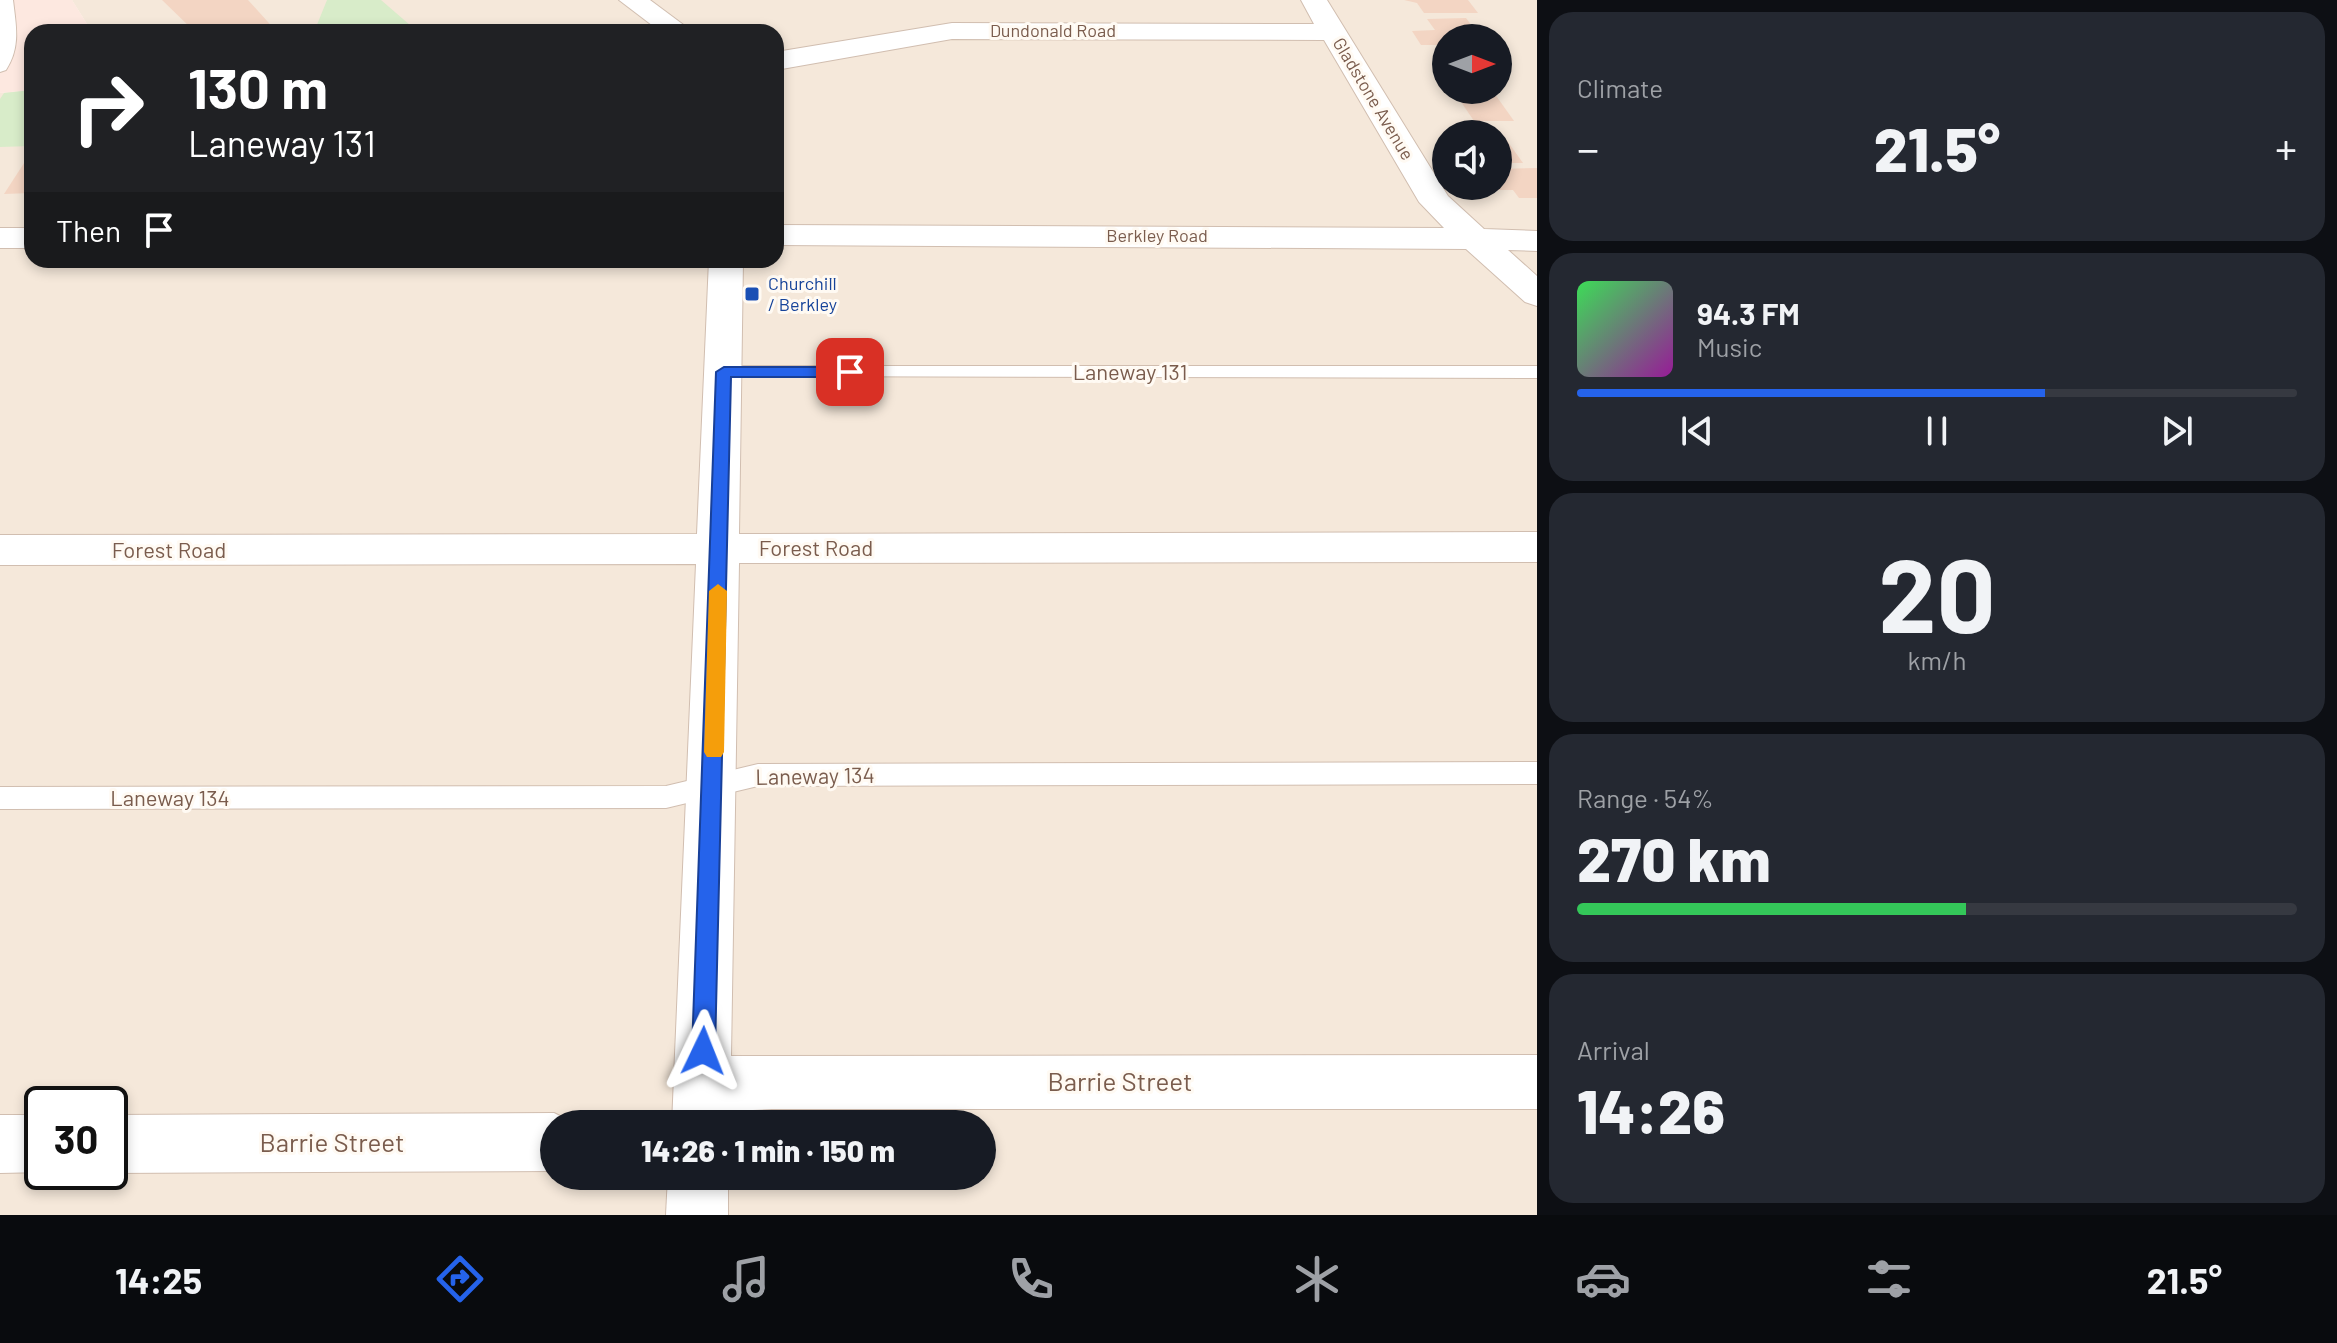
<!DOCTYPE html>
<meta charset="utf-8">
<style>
:root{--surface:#171b24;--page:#242831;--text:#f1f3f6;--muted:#9ea1a6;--line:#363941;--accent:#2563eb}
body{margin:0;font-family:Barlow,sans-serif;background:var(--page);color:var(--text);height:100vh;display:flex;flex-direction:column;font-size:30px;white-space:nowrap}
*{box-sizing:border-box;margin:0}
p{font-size:26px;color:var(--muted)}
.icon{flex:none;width:44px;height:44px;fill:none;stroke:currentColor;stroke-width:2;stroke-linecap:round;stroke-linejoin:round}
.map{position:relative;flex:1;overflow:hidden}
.sheet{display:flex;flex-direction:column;gap:12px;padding:12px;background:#0d0f14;width:800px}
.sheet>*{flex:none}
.banner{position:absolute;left:24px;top:24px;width:760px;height:244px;border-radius:24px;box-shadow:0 4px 12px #0003;background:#202124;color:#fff;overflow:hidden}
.needle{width:52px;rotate:90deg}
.buttons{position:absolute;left:1432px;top:24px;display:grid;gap:16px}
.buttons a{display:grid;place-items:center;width:80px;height:80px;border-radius:50%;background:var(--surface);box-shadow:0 4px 12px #0003;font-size:40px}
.speed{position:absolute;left:24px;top:1086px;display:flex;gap:16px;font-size:40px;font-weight:700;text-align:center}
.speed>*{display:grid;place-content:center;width:104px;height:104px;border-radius:50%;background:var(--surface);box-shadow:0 4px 12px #0003;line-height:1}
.speed .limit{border:4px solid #111;border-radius:12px;background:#fff;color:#111}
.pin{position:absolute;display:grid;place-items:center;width:68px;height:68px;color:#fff;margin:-34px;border-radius:16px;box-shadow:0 4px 12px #0006}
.me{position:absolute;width:88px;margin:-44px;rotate:2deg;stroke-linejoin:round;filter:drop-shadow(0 0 6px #0008)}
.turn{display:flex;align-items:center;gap:28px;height:168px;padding:0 32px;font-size:36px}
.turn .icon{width:104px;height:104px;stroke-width:2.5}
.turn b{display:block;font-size:56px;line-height:68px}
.then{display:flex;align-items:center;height:76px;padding:0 32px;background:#0003;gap:16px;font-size:30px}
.big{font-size:60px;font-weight:800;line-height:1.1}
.sheet .widget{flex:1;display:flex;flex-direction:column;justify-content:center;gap:12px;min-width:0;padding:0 28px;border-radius:24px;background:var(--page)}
.sheet .dial{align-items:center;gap:0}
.dial b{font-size:104px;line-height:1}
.song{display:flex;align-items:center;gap:24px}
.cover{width:96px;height:96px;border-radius:12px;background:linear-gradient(135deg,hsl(130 70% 55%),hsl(300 70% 35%))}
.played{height:8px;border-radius:4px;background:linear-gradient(90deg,var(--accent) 65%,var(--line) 65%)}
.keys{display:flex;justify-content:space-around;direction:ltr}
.heat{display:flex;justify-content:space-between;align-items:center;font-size:44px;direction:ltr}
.charge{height:12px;border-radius:6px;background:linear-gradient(90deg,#34c759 54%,var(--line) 0)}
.trip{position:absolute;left:540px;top:1110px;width:456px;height:80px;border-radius:40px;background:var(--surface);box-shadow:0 4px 12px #0003;font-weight:800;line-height:80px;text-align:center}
.tab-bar{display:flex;height:128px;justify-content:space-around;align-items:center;background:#090b0e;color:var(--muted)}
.tab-bar .icon{width:56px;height:56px}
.tab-bar .selected{color:var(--accent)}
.tab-bar b{font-size:36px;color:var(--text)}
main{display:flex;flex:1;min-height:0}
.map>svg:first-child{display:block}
.residential{fill:#f5e8da;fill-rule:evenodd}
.commercial{fill:#fde8e0}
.green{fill:#d8ecc9}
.building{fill:#f3d5c3}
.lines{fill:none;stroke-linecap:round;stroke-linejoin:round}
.service-casing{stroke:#d1beb0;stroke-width:2}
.minor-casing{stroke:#d1beb0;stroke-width:2}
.service{fill:#fff;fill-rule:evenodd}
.minor{fill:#fff;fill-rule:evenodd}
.route{fill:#2563eb;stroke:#184099;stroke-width:2}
.slow{fill:#f59e0b}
.transit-dot{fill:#1a4fb4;stroke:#fffaf3;stroke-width:3}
.labels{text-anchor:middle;stroke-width:6;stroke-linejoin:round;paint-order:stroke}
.far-street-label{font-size:18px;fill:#7a5c4d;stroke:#fffaf3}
.far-transit-label{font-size:18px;fill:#164399;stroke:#fffaf3;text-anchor:start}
.street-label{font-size:22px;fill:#7a5c4d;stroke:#fffaf3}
.near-street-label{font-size:26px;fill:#7a5c4d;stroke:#fffaf3}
</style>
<main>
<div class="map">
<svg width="1537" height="1215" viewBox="0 0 1537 1215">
<rect width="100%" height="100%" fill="#fdf6ec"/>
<path class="residential" d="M72 0H1537V1215H0V93L32 90V260H776V32H92ZM1446 38H1498V90H1446ZM1446 134H1498V186H1446ZM42 1104H110V1172H42ZM554 1124H982V1176H554Z"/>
<polygon class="commercial" points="0,0 72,0 92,32 32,32 32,90 0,93"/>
<g class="green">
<polygon points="327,0 381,0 418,32 314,32"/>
<polygon points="32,90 32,146 0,147 0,99 4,93"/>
</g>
<g class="building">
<polygon points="162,0 248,0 277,32 195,32"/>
<polygon points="1404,0 1468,0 1478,13 1424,13 1417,3"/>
<polygon points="1466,18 1478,34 1493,34 1496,38 1446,38 1446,45 1421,45 1412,31 1435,30 1427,19"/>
<polygon points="1453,90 1492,90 1514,121 1474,121"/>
<polygon points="1498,135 1503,135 1523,163 1498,163"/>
<polygon points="26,160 32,160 32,193 4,194"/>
<polygon points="1537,168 1537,198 1519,198 1513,190 1492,190 1489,186 1498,186 1498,169"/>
</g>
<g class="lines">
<g class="service-casing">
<g id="service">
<path d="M0 0H13C16 26 21 47 6 70L0 72Z"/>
<polygon points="724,366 1537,366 1537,378 717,376 714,372"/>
<polygon points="1537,762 1537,784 758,786 666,808 0,809 0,787 666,786 758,764"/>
</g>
</g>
<g class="minor-casing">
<g id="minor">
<polygon points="619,0 650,0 693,32 661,32"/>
<polygon points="1301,0 1327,0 1448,196 1484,229 1537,231 1537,251 1508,250 1537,276 1537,306 1525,302 1466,249 776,245 776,225 1444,228 1419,202 1324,40 952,39 776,70 776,52 952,23 1314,24"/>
<rect x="0" y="228" width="32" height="20"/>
<polygon points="709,260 743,260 739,534 1537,532 1537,562 739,563 731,1056 1537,1055 1537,1109 772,1109 730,1111 730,1124 672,1124 696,564 0,565 0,535 697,534"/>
<polygon points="554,1113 576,1124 554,1124 554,1171 110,1173 107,1172 110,1172 110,1115"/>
<polygon points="0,1115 42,1115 42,1172 45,1172 0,1173"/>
<polygon points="668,1176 728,1176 728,1215 666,1215"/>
</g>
</g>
<use href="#service" class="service"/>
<use href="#minor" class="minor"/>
</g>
<polygon class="route" points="724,367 850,367 858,372 850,377 731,377 715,1051 712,1059 703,1062 695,1059 692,1051 716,372"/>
<polygon class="slow" points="718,584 727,591 724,752 721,757 707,757 704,752 709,591"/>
<rect class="transit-dot" x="744" y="286" width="16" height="16" rx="4"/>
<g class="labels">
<g class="far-street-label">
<text x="1053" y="37">Dundonald Road</text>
<text transform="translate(1373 99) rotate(59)" y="6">Gladstone Avenue</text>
<text x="1157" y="242">Berkley Road</text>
</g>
<g class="far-transit-label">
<text x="768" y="290">Churchill<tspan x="768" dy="21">/ Berkley</tspan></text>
</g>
<g class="street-label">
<text x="1130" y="380">Laneway 131</text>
<text x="816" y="556">Forest Road</text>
<text x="169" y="558">Forest Road</text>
<text transform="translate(815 776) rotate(-1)" y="8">Laneway 134</text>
<text x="170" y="806">Laneway 134</text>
</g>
<g class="near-street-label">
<text x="1120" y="1091">Barrie Street</text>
<text x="332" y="1152">Barrie Street</text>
</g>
</g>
</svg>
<div class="buttons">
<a><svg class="needle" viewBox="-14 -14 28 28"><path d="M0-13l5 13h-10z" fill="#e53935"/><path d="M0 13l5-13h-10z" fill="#9ea1a6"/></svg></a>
<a><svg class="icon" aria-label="sound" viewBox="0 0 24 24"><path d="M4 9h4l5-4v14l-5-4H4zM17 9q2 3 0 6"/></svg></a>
</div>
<div class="speed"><div class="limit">30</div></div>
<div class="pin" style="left:850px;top:372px;background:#d93025"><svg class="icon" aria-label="arrive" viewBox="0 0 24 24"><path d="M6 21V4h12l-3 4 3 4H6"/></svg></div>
<svg class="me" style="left:703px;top:1051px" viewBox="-20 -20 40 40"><path d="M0-17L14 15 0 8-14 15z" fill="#2563eb" stroke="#fff" stroke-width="4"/></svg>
<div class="trip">14:26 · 1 min · 150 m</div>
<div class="banner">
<div class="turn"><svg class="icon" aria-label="right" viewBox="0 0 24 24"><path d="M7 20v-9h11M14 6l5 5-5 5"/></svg><div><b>130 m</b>Laneway 131</div></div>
<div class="then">Then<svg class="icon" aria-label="arrive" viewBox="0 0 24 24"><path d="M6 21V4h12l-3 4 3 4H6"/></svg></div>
</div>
</div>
<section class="sheet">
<div class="widget"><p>Climate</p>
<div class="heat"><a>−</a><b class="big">21.5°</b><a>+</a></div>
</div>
<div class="widget">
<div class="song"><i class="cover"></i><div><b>94.3 FM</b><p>Music</p></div></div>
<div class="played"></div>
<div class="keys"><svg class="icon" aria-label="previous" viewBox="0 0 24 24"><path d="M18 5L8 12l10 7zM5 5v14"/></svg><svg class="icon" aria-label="pause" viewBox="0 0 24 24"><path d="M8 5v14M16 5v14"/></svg><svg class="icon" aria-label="next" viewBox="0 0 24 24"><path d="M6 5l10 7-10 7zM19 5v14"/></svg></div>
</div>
<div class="widget dial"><b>20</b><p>km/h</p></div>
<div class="widget"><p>Range · 54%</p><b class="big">270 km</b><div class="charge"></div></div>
<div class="widget"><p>Arrival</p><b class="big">14:26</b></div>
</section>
</main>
<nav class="tab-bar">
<b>14:25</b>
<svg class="icon selected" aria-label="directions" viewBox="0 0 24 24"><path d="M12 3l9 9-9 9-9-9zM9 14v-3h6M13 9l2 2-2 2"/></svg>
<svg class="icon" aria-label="music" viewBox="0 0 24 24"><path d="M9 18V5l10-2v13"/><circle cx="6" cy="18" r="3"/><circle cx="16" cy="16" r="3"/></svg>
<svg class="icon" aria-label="phone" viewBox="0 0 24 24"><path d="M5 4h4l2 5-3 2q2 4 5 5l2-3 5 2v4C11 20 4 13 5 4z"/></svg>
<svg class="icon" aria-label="climate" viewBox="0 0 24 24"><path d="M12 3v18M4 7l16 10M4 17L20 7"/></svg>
<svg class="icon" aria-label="car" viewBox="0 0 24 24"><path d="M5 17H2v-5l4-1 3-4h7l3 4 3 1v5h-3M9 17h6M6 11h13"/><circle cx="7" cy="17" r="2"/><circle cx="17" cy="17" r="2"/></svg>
<svg class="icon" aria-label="filters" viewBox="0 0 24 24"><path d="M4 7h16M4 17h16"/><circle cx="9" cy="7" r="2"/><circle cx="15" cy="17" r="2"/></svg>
<b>21.5°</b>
</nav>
